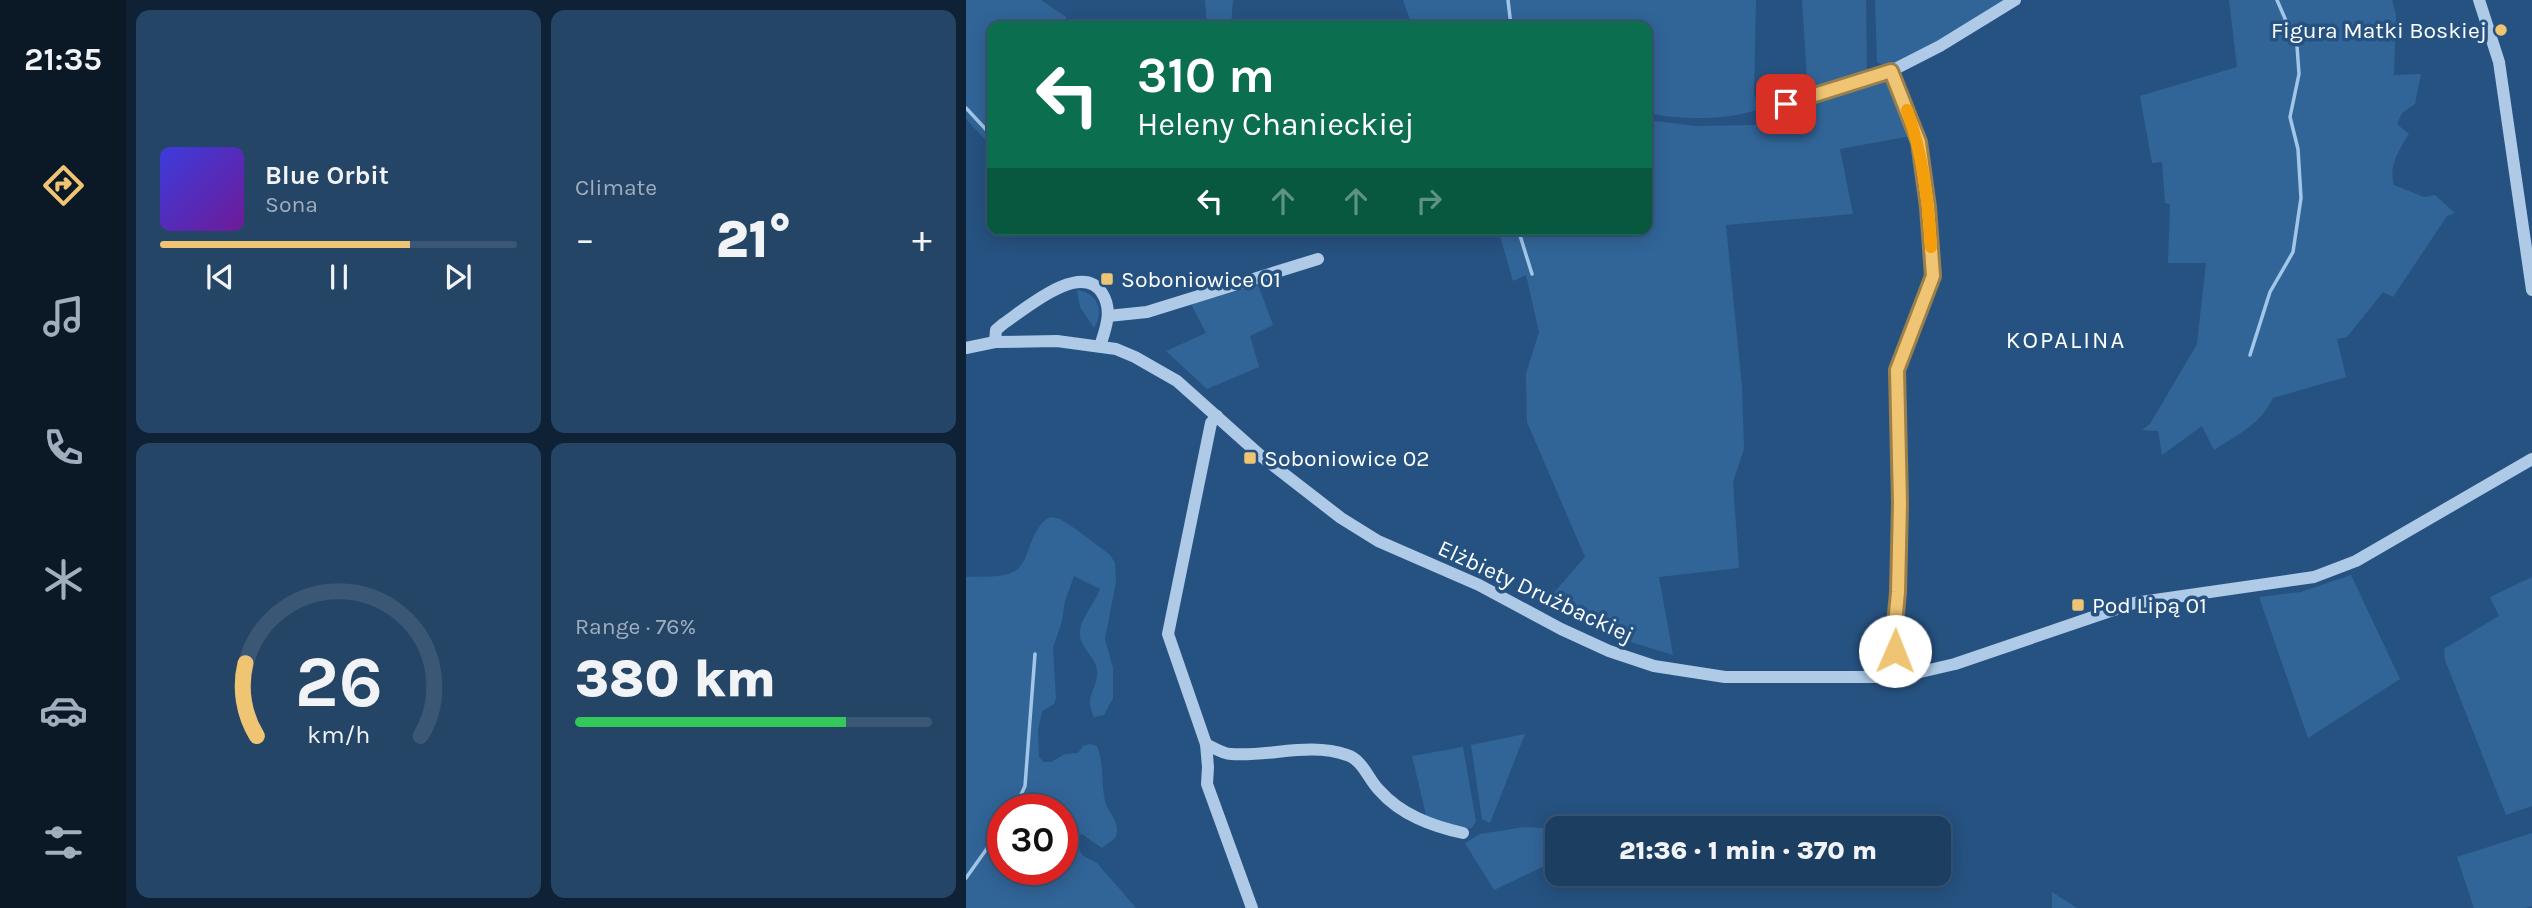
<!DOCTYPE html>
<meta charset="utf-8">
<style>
:root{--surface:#1c3e61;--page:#254567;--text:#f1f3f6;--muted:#a0aebd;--line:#3a5776;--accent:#efc573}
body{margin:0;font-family:Karla,sans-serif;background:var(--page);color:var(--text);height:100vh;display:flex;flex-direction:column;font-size:26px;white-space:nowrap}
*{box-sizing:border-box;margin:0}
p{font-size:23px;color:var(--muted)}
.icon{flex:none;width:38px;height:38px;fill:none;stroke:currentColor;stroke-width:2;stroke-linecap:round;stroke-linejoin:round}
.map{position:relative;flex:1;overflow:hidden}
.drawer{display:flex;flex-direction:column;gap:10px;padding:10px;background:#0f2235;width:840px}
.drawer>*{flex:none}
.top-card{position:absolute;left:21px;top:21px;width:665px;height:214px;border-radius:14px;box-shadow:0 4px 18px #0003,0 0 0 2px var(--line);background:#0b6e4f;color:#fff;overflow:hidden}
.speed{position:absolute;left:21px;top:794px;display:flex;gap:14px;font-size:35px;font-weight:700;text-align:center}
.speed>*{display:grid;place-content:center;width:91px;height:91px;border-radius:50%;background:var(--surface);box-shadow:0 4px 18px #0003,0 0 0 2px var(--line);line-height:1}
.speed .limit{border:10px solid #d22;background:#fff;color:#111}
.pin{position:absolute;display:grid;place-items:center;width:60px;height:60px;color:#fff;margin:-30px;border-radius:14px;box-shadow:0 4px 10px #0006}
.me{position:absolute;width:77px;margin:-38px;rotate:1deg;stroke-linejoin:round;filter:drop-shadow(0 0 5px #0008)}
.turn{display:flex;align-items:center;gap:24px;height:147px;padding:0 35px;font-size:32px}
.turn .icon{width:91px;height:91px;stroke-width:2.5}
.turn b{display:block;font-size:49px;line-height:60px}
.lanes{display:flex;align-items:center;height:66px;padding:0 35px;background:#0003;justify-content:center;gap:35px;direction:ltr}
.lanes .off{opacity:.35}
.big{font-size:52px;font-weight:800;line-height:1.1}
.drawer .widget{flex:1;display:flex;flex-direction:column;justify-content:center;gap:10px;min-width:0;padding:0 24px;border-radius:14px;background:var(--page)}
.drawer .dial{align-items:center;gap:0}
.dial svg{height:182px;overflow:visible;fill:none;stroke:var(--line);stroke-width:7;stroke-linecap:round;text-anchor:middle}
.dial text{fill:var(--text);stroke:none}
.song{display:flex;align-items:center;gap:21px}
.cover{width:84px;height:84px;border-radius:10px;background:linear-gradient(135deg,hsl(240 70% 55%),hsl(280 70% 35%))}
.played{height:7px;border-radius:4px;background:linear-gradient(90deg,var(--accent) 70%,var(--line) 70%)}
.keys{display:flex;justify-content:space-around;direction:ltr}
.heat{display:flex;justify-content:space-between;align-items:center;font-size:38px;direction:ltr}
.charge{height:10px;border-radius:5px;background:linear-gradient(90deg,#34c759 76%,var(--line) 0)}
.drawer .tiles{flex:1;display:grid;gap:10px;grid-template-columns:repeat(2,1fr)}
.trip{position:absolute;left:579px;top:816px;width:406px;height:70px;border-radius:14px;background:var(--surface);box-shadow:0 4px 18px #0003,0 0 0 2px var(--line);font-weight:800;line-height:70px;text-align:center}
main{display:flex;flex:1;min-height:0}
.tab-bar{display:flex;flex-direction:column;width:126px;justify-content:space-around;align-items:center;background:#0b1927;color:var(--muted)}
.tab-bar .icon{width:49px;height:49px}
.tab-bar .current{color:var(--accent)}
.tab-bar b{font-size:32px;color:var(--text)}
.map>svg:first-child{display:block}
.green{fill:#316598;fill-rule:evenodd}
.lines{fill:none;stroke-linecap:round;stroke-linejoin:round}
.stream{stroke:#a2c6e7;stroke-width:3.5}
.minor{stroke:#aecae6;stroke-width:12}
.route-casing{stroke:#9b804b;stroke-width:18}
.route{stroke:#efc573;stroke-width:12}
.slow{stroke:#f59e0b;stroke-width:12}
.poi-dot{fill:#efc573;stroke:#265281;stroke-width:2.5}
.labels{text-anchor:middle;stroke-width:7;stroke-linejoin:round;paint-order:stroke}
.poi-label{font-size:23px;fill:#fff;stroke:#265281;text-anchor:start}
.street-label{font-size:23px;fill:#fff;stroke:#265281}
.neighbourhood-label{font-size:24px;letter-spacing:2px;fill:#fff;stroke:#265281}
</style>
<main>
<nav class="tab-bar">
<b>21:35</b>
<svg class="icon current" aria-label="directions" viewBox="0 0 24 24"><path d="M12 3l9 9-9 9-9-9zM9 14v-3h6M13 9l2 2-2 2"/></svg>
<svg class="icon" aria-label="music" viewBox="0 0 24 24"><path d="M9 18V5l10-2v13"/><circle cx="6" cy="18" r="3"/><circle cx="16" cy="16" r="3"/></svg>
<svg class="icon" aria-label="phone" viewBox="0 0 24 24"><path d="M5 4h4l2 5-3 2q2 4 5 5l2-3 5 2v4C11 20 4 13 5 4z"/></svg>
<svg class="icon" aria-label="climate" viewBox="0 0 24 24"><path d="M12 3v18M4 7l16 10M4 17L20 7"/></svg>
<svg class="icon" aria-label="car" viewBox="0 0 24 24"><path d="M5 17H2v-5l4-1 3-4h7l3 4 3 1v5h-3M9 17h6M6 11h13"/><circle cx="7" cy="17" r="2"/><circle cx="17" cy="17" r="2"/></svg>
<svg class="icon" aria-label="filters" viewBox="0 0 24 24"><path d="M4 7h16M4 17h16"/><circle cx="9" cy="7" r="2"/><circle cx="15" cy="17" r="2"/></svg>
</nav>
<section class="drawer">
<div class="tiles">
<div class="widget">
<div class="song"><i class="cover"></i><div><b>Blue Orbit</b><p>Sona</p></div></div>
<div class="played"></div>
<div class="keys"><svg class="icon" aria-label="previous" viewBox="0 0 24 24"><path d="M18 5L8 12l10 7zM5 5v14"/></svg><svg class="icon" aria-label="pause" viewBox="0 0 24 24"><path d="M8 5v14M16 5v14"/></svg><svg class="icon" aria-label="next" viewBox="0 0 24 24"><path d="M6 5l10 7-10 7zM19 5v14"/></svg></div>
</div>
<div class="widget"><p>Climate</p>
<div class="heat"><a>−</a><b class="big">21°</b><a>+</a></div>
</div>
<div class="widget dial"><svg viewBox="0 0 100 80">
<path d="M14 69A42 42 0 1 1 86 69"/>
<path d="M14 69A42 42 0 0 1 9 37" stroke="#efc573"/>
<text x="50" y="56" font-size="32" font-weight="700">26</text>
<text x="50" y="72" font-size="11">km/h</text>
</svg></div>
<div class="widget"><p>Range · 76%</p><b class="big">380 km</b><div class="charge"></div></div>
</div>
</section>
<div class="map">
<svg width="1566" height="908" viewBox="0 0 1566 908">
<rect width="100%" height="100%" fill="#265281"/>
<g class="green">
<polygon points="0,0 75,0 100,17 100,26 26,26 26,147 0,119"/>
<polygon points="239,0 267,0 265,26 241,26"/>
<path d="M437 0H790L788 94 791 103 796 108C764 121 714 120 681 113V26H446Z"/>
<polygon points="836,0 900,0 901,75 842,94"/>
<polygon points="909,0 1040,0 977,41 921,67 911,62"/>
<path d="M1263 0H1426L1430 15 1428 75 1455 74 1449 104 1436 113 1431 124 1443 134C1433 150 1422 166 1428 185L1458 197 1469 195 1489 213 1481 216 1427 297 1417 292 1381 337 1371 339 1380 377 1307 398C1295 424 1271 435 1248 450L1236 426 1196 455 1192 431 1176 430 1184 424 1231 344 1240 263H1202L1204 204 1199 203 1196 162 1186 163 1174 96 1271 67Z"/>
<polygon points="924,77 945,136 874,149 887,214 760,225 776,387 778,449 767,482 773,568 693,577 707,655 645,636 578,604 619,557 561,422 560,374 573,332 560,275 547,281 532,229 681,229 681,120 730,126 788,125 828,108"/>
<polygon points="292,285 307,325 284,336 293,367 241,389 200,351 240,333 225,304"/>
<path d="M111 290C131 293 139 310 128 328L114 307Z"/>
<path d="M84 517 94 519 111 530 144 555 149 563 150 582 139 639 147 668V698L138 715 128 717C118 696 129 694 131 675 133 656 111 649 114 629 117 616 129 602 134 589L108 576 99 601 96 621 87 648 90 698 88 704 76 711 72 730 73 757 78 762H85L99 754 112 753 117 746 124 744 131 746C138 763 135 783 139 801 142 812 152 820 151 832 150 840 142 843 136 848L116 834 109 838 116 855 131 863 170 908H0V577C15 576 35 579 49 571 65 562 61 531 84 517ZM37 810H96V870H37Z"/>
<polygon points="1385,575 1434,679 1342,738 1293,597 1335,592"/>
<polygon points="1566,577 1566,806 1540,815 1479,660 1478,649 1533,616 1524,597"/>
<polygon points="559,734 524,823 516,819 505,745"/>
<polygon points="497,747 510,821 506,828 495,830 461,819 446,756"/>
<polygon points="558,827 591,829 591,860 528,890 499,843 514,834"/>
<polygon points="1566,833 1566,906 1559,908 1508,908 1491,857"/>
<polygon points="1086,892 1111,908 1086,908"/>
</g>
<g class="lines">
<g class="stream">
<polyline points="542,0 545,26"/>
<polyline points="0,108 26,136"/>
<polyline points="552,229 566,274"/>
<polyline points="1284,355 1304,292 1327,252 1335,198 1332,149 1324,117 1333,74 1331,46 1311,0"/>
<polyline points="48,810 59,786 69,654"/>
<polyline points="0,878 37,826"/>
</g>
<g class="minor">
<polyline points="1513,0 1533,62 1566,290"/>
<polyline points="925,71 953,142 962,207 967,276 931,370 935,503 932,592 927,635 931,676"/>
<polyline points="813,106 925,71 974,46 1049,0"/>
<polyline points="142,316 181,312 352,259"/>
<path d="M29 342 30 330 37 324C58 310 115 260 136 293 147 310 140 328 134 346"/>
<polyline points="0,348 29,342 91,341 150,349 169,357 211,381 295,456 375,518 412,541 513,585 595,629 643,651 688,666 759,677 915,677 950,673 989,664 1168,603 1348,577 1390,561 1566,459"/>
<polyline points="251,416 245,423 202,634 240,744 242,767 241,784 286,908"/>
<path d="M240 744C248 748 257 754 265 754 304 757 343 742 381 755 397 760 402 779 413 790 435 815 466 826 497 833"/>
</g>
</g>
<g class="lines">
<g class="route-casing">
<polyline id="route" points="820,104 925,71 953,142 962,207 967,276 931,370 934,503 932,592 928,635 929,651"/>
</g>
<use href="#route" class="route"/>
<path class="slow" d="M941 110C957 155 962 199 965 247"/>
</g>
<g class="poi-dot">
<circle cx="1535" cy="30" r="7"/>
<rect x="134" y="272" width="14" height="14" rx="3.5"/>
<rect x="277" y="451" width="14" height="14" rx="3.5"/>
<rect x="1105" y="598" width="14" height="14" rx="3.5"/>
</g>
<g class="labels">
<g class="poi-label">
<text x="1521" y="38" text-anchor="end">Figura Matki Boskiej</text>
<text x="155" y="287">Soboniowice 01</text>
<text x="298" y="466">Soboniowice 02</text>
<text x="1126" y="613">Pod Lipą 01</text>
</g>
<g class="street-label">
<text transform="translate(570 591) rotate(25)" y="8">Elżbiety Drużbackiej</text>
</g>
<g class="neighbourhood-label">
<text x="1100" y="348">KOPALINA</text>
</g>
</g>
</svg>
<div class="speed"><div class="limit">30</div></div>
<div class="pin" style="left:820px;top:104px;background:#d93025"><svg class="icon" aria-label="arrive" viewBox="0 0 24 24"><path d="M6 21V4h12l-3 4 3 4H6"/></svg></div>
<svg class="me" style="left:929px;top:651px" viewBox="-20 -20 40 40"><circle r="19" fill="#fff"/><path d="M0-13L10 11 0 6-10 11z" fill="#efc573"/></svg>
<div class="trip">21:36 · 1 min · 370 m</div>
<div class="top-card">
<div class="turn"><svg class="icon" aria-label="left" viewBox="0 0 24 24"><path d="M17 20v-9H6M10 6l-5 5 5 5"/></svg><div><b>310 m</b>Heleny Chanieckiej</div></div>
<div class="lanes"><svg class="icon" aria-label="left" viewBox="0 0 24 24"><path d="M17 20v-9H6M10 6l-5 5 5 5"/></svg><svg class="icon off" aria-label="ahead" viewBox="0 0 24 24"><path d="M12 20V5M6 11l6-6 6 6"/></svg><svg class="icon off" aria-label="ahead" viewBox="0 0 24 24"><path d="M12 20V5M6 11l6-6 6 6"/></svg><svg class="icon off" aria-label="right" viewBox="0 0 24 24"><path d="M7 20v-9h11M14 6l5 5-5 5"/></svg></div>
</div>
</div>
</main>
